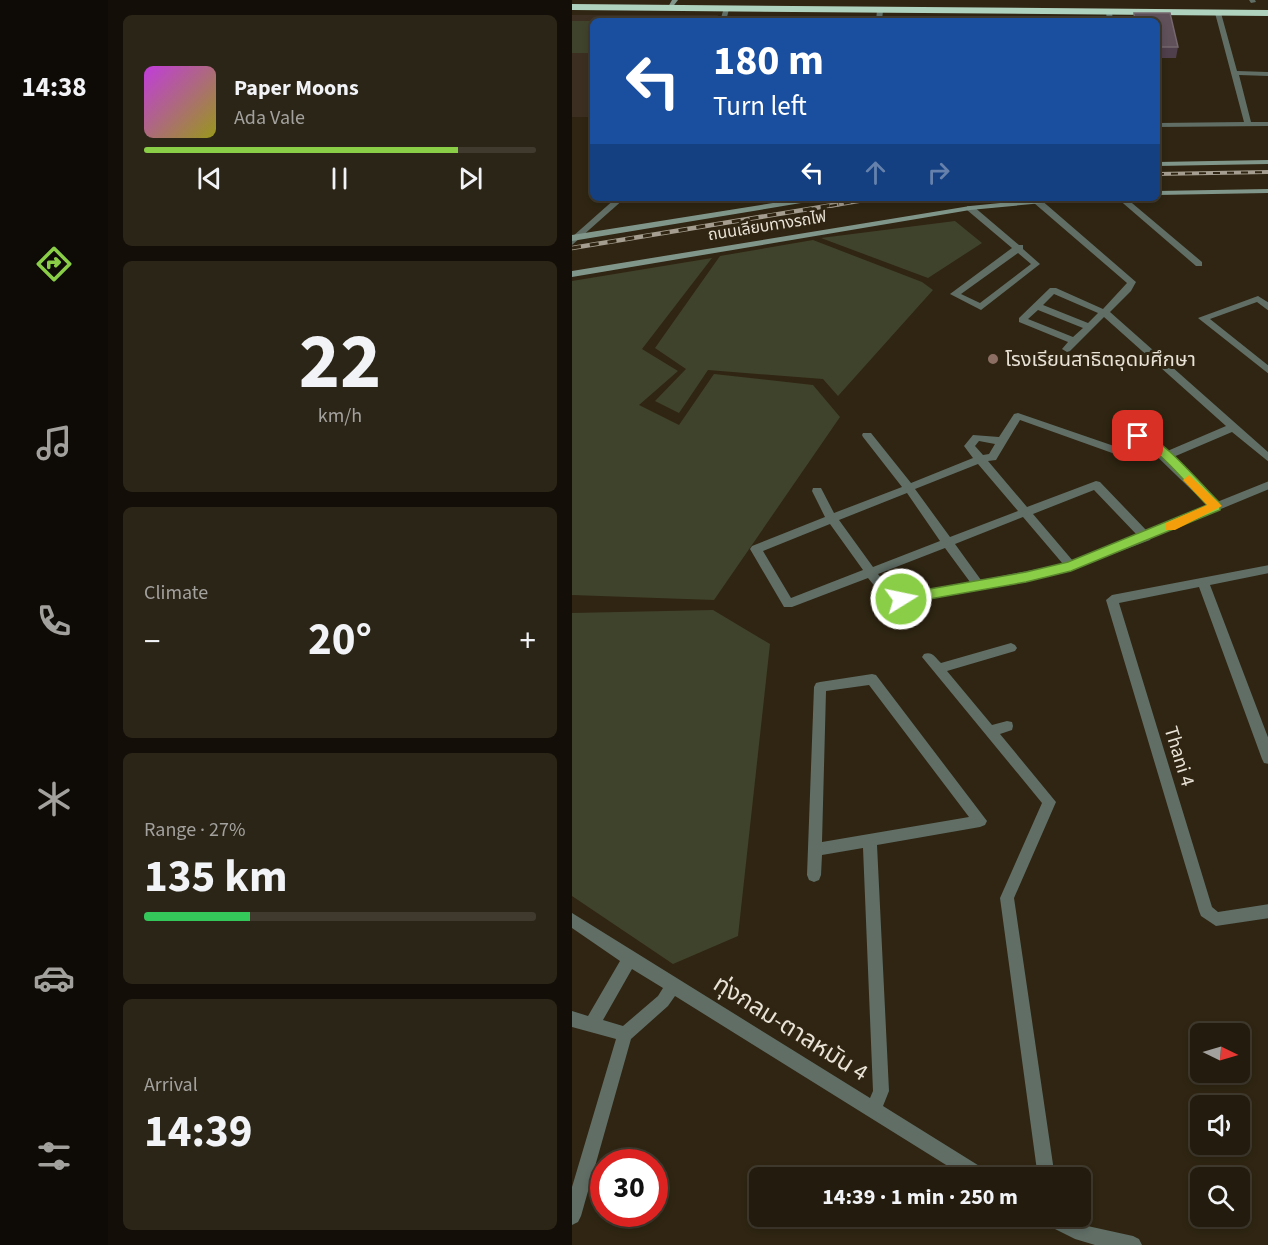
<!DOCTYPE html>
<meta charset="utf-8">
<style>
:root{--surface:#231c0e;--page:#2b2517;--text:#f1f3f6;--muted:#a3a19e;--line:#403a2e;--accent:#8ace47}
body{margin:0;font-family:"Source Sans 3","Noto Sans Thai",sans-serif;background:var(--page);color:var(--text);height:100vh;display:flex;flex-direction:column;font-size:22px;white-space:nowrap}
*{box-sizing:border-box;margin:0}
p{font-size:20px;color:var(--muted)}
.icon{flex:none;width:33px;height:33px;fill:none;stroke:currentColor;stroke-width:2;stroke-linecap:round;stroke-linejoin:round}
.map{position:relative;flex:1;overflow:hidden}
.details{display:flex;flex-direction:column;gap:15px;padding:15px;background:#130f08;width:464px}
.details>*{flex:none}
.guide{position:absolute;left:18px;top:18px;width:570px;height:183px;border-radius:9px;box-shadow:0 3px 9px #0003,0 0 0 2px var(--line);background:#1a4fa0;color:#fff;overflow:hidden}
.needle{width:39px;rotate:95deg}
.buttons{position:absolute;left:618px;top:1023px;display:grid;gap:12px}
.buttons a{display:grid;place-items:center;width:60px;height:60px;border-radius:9px;background:var(--surface);box-shadow:0 3px 9px #0003,0 0 0 2px var(--line);font-size:30px}
.speed{position:absolute;left:18px;top:1149px;display:flex;gap:12px;font-size:30px;font-weight:700;text-align:center}
.speed>*{display:grid;place-content:center;width:78px;height:78px;border-radius:50%;background:var(--surface);box-shadow:0 3px 9px #0003,0 0 0 2px var(--line);line-height:1}
.speed .limit{border:9px solid #d22;background:#fff;color:#111}
.pin{position:absolute;display:grid;place-items:center;width:51px;height:51px;color:#fff;margin:-26px;border-radius:12px;box-shadow:0 3px 9px #0006}
.me{position:absolute;width:66px;margin:-33px;rotate:80deg;stroke-linejoin:round;filter:drop-shadow(0 0 4px #0008)}
.turn{display:flex;align-items:center;gap:21px;height:126px;padding:0 24px;font-size:27px}
.turn .icon{width:78px;height:78px;stroke-width:2.5}
.turn b{display:block;font-size:42px;line-height:51px}
.lanes{display:flex;align-items:center;height:57px;padding:0 24px;background:#0003;justify-content:center;gap:30px;direction:ltr}
.lanes .off{opacity:.35}
.big{font-size:45px;font-weight:700;line-height:1.1}
.details .tile{flex:1;display:flex;flex-direction:column;justify-content:center;gap:9px;min-width:0;padding:0 21px;border-radius:9px;background:var(--page)}
.details .dial{align-items:center;gap:0}
.dial b{font-size:78px;line-height:1}
.song{display:flex;align-items:center;gap:18px}
.cover{width:72px;height:72px;border-radius:9px;background:linear-gradient(135deg,hsl(290 70% 55%),hsl(60 70% 35%))}
.played{height:6px;border-radius:3px;background:linear-gradient(90deg,var(--accent) 80%,var(--line) 80%)}
.keys{display:flex;justify-content:space-around;direction:ltr}
.heat{display:flex;justify-content:space-between;align-items:center;font-size:33px;direction:ltr}
.charge{height:9px;border-radius:4px;background:linear-gradient(90deg,#34c759 27%,var(--line) 0)}
.trip{position:absolute;left:177px;top:1167px;width:342px;height:60px;border-radius:9px;background:var(--surface);box-shadow:0 3px 9px #0003,0 0 0 2px var(--line);font-weight:700;line-height:60px;text-align:center}
main{display:flex;flex:1;min-height:0}
.menu{display:flex;flex-direction:column;width:108px;justify-content:space-around;align-items:center;background:#0e0b06;color:var(--muted)}
.menu .icon{width:42px;height:42px}
.menu .selected{color:var(--accent)}
.menu b{font-size:27px;color:var(--text)}
.map>svg:first-child{display:block}
.education{fill:#3c2f21}
.green{fill:#40432b}
.lines{fill:none;stroke-linecap:round;stroke-linejoin:round}
.street{fill:#606e66;fill-rule:evenodd}
.secondary{fill:#80968a;fill-rule:evenodd}
.highway{fill:#afd2be;fill-rule:evenodd}
.rail-far1-casing{stroke:#a59d8f;stroke-width:4}
.rail-casing{stroke:#a59d8f;stroke-width:4.5}
.rail-far1{stroke:#2f2512;stroke-width:2;stroke-dasharray:7;stroke-linecap:butt}
.rail{stroke:#2f2512;stroke-width:3;stroke-dasharray:9;stroke-linecap:butt}
.wall{fill:#4f3e4b}
.building{fill:#5f505a;stroke:#75676e;stroke-width:1.5}
.route{fill:#8ace47;stroke:#5a862e;stroke-width:1.5}
.slow{fill:#f59e0b}
.education-dot{fill:#8d6e63;stroke:#2f2512;stroke-width:2}
.labels{text-anchor:middle;stroke-width:6;stroke-linejoin:round;paint-order:stroke}
.far-street-label{font-size:16px;fill:#e9e2d6;stroke:#2f2512}
.poi-label{font-size:20px;fill:#e9e2d6;stroke:#2f2512;text-anchor:start}
.street-label{font-size:20px;fill:#e9e2d6;stroke:#2f2512}
.near-street-label{font-size:24px;fill:#e9e2d6;stroke:#2f2512}
</style>
<main>
<nav class="menu">
<b>14:38</b>
<svg class="icon selected" aria-label="directions" viewBox="0 0 24 24"><path d="M12 3l9 9-9 9-9-9zM9 14v-3h6M13 9l2 2-2 2"/></svg>
<svg class="icon" aria-label="music" viewBox="0 0 24 24"><path d="M9 18V5l10-2v13"/><circle cx="6" cy="18" r="3"/><circle cx="16" cy="16" r="3"/></svg>
<svg class="icon" aria-label="phone" viewBox="0 0 24 24"><path d="M5 4h4l2 5-3 2q2 4 5 5l2-3 5 2v4C11 20 4 13 5 4z"/></svg>
<svg class="icon" aria-label="climate" viewBox="0 0 24 24"><path d="M12 3v18M4 7l16 10M4 17L20 7"/></svg>
<svg class="icon" aria-label="car" viewBox="0 0 24 24"><path d="M5 17H2v-5l4-1 3-4h7l3 4 3 1v5h-3M9 17h6M6 11h13"/><circle cx="7" cy="17" r="2"/><circle cx="17" cy="17" r="2"/></svg>
<svg class="icon" aria-label="filters" viewBox="0 0 24 24"><path d="M4 7h16M4 17h16"/><circle cx="9" cy="7" r="2"/><circle cx="15" cy="17" r="2"/></svg>
</nav>
<section class="details">
<div class="tile">
<div class="song"><i class="cover"></i><div><b>Paper Moons</b><p>Ada Vale</p></div></div>
<div class="played"></div>
<div class="keys"><svg class="icon" aria-label="previous" viewBox="0 0 24 24"><path d="M18 5L8 12l10 7zM5 5v14"/></svg><svg class="icon" aria-label="pause" viewBox="0 0 24 24"><path d="M8 5v14M16 5v14"/></svg><svg class="icon" aria-label="next" viewBox="0 0 24 24"><path d="M6 5l10 7-10 7zM19 5v14"/></svg></div>
</div>
<div class="tile dial"><b>22</b><p>km/h</p></div>
<div class="tile"><p>Climate</p>
<div class="heat"><a>−</a><b class="big">20°</b><a>+</a></div>
</div>
<div class="tile"><p>Range · 27%</p><b class="big">135 km</b><div class="charge"></div></div>
<div class="tile"><p>Arrival</p><b class="big">14:39</b></div>
</section>
<div class="map">
<svg width="697" height="1245" viewBox="0 0 697 1245">
<rect width="100%" height="100%" fill="#2f2512"/>
<polygon class="education" points="0,15 146,15 144,21 21,21 21,117 0,117"/>
<g class="green">
<polygon points="0,21 55,21 21,21 21,53 0,53"/>
<polygon points="383,221 410,243 356,278 249,238"/>
<polygon points="241,240 350,282 361,290 266,396 251,379 136,370 107,413 83,401 114,369 83,348 148,256"/>
<polygon points="140,258 70,349 106,371 67,405 107,425 142,374 241,385 268,417 142,600 0,595 0,281"/>
<polygon points="141,610 198,644 166,936 101,964 0,896 0,613"/>
</g>
<g class="lines">
<g class="street">
<polygon points="677,0 683,0 684,2 679,3"/>
<polygon points="152,8 157,9 154,21 148,21"/>
<polygon points="308,8 311,10 310,21 304,21 305,10"/>
<polygon points="537,10 540,12 541,21 535,21 534,12"/>
<polygon points="646,11 649,13 665,71 697,72 697,76 667,75 679,122 697,122 697,126 585,127 585,123 672,122 643,13"/>
<polygon points="44,198 53,198 0,245 0,237"/>
<polygon points="545,198 554,198 630,262 630,266 624,266"/>
<path d="M462 199H468L564 282 559 291 538 312 697 453V462L660 432 599 458 645 502 697 481V489L579 538 578 540 499 570 454 581 329 604 314 600 296 578 220 607H212L178 549 180 546 253 517 240 491 241 488H249L262 513 330 487 291 437 290 435 291 433H299L339 483 401 458 392 446 401 435 427 437 442 414 446 413 542 446C553 439 561 431 575 435L593 452 654 426 532 317 498 351 495 352 490 349 496 342 447 322V318L478 288H484L531 309 555 283 462 203ZM482 294 526 313 516 323 471 305ZM466 310 511 328 501 337 456 319ZM448 420 543 454 568 440 636 506 575 531 528 482 524 481 455 507 416 461 424 460ZM407 441 423 444 417 454 411 455 403 446ZM406 464 446 511 378 537 343 489ZM522 490 565 535 501 561 461 514ZM335 493 368 541 301 567 267 520ZM451 517 491 564 409 580 383 544ZM258 524 291 570 219 598 191 551ZM373 548 398 582 329 594 321 593 306 574Z"/>
<path d="M395 206H401L447 245H451V249L468 264 409 310 378 294 440 248 395 210ZM446 253 459 264 408 303 389 294Z"/>
<polygon points="686,296 697,303 697,311 685,302 638,319 697,366 697,374 626,318"/>
<polygon points="697,565 697,573 638,585 697,740 697,764 692,763 690,759 627,587 547,603 640,907 646,912 697,904 697,918 644,926 629,916 627,911 534,600 540,595"/>
<path d="M439 643 443 645 445 648 443 651 375 671 420 725 435 721 440 722 441 726 440 730 428 734 484 802 442 898 483 1178H466L428 898 470 803 350 657 352 654C360 651 363 657 369 663Z"/>
<path d="M300 674 304 675 415 821 413 825 408 827 305 845 317 1091 311 1106 417 1172 419 1178H395L103 996 96 1006 59 1039 9 1216 6 1222 0 1225V1187L44 1039 0 1027V1011L16 1016 48 961 0 928V913L298 1098 301 1091 291 848 250 855 249 875 247 880 242 882 237 880 235 875 242 687 244 683 248 682ZM297 685 397 817 250 842 254 691ZM60 969 91 988 86 996 51 1026 31 1020Z"/>
<polygon points="467,1216 494,1216 511,1225 561,1236 567,1239 570,1245 523,1245 503,1239 469,1222"/>
</g>
<g class="secondary">
<polygon points="100,0 106,0 99,9 95,9"/>
<polygon points="697,160 697,164 585,166 585,162"/>
<polygon points="697,189 697,193 585,195 585,191"/>
<polygon points="232,198 251,198 247,200 0,241 0,235"/>
<polygon points="477,198 507,198 503,200 398,210 0,277 0,271 398,206"/>
</g>
<polygon class="highway" points="0,4 697,10 697,16 0,10"/>
<g class="rail-far1-casing">
<g id="rail-far1">
<polyline points="585,174 697,172"/>
<polyline points="258,206 305,198"/>
</g>
</g>
<g class="rail-casing">
<polyline id="rail" points="0,248 267,204"/>
</g>
<use href="#rail-far1" class="rail-far1"/>
<use href="#rail" class="rail"/>
</g>
<polygon class="wall" points="562,13 598,13 606,47 604,58 585,58 585,21 561,21"/>
<polygon class="building" points="562,13 598,13 606,47 585,47 585,21 563,21"/>
<path class="route" d="M566 432C590 436 629 485 648 503V510L499 571 454 582 329 604 324 602 322 599 329 594 454 572 496 562 635 505C617 487 585 445 561 439V433Z"/>
<polygon class="slow" points="617,475 650,506 603,530 594,530 594,523 635,505 611,480"/>
<circle class="education-dot" cx="421" cy="359" r="6"/>
<g class="labels">
<g class="far-street-label">
<text transform="translate(195 225) rotate(-9)" y="6">ถนนเลียบทางรถไฟ</text>
</g>
<g class="poi-label">
<text x="433" y="366">โรงเรียนสาธิตอุดมศึกษา</text>
</g>
<g class="street-label">
<text transform="translate(608 756) rotate(73)" y="7">Thani 4</text>
</g>
<g class="near-street-label">
<text transform="translate(219 1028) rotate(32)" y="8">ทุ่งกลม-ตาลหมัน 4</text>
</g>
</g>
</svg>
<div class="buttons">
<a><svg class="needle" viewBox="-14 -14 28 28"><path d="M0-13l5 13h-10z" fill="#e53935"/><path d="M0 13l5-13h-10z" fill="#a3a19e"/></svg></a>
<a><svg class="icon" aria-label="sound" viewBox="0 0 24 24"><path d="M4 9h4l5-4v14l-5-4H4zM17 9q2 3 0 6"/></svg></a>
<a><svg class="icon" aria-label="search" viewBox="0 0 24 24"><circle cx="10" cy="10" r="6"/><path d="M15 15l6 6"/></svg></a>
</div>
<div class="speed"><div class="limit">30</div></div>
<div class="pin" style="left:566px;top:436px;background:#d93025"><svg class="icon" aria-label="arrive" viewBox="0 0 24 24"><path d="M6 21V4h12l-3 4 3 4H6"/></svg></div>
<svg class="me" style="left:329px;top:599px" viewBox="-20 -20 40 40"><circle r="17" fill="#8ace47" stroke="#fff" stroke-width="3"/><path d="M0-11L8 9 0 5-8 9z" fill="#fff"/></svg>
<div class="trip">14:39 · 1 min · 250 m</div>
<div class="guide">
<div class="turn"><svg class="icon" aria-label="left" viewBox="0 0 24 24"><path d="M17 20v-9H6M10 6l-5 5 5 5"/></svg><div><b>180 m</b>Turn left</div></div>
<div class="lanes"><svg class="icon" aria-label="left" viewBox="0 0 24 24"><path d="M17 20v-9H6M10 6l-5 5 5 5"/></svg><svg class="icon off" aria-label="ahead" viewBox="0 0 24 24"><path d="M12 20V5M6 11l6-6 6 6"/></svg><svg class="icon off" aria-label="right" viewBox="0 0 24 24"><path d="M7 20v-9h11M14 6l5 5-5 5"/></svg></div>
</div>
</div>
</main>
